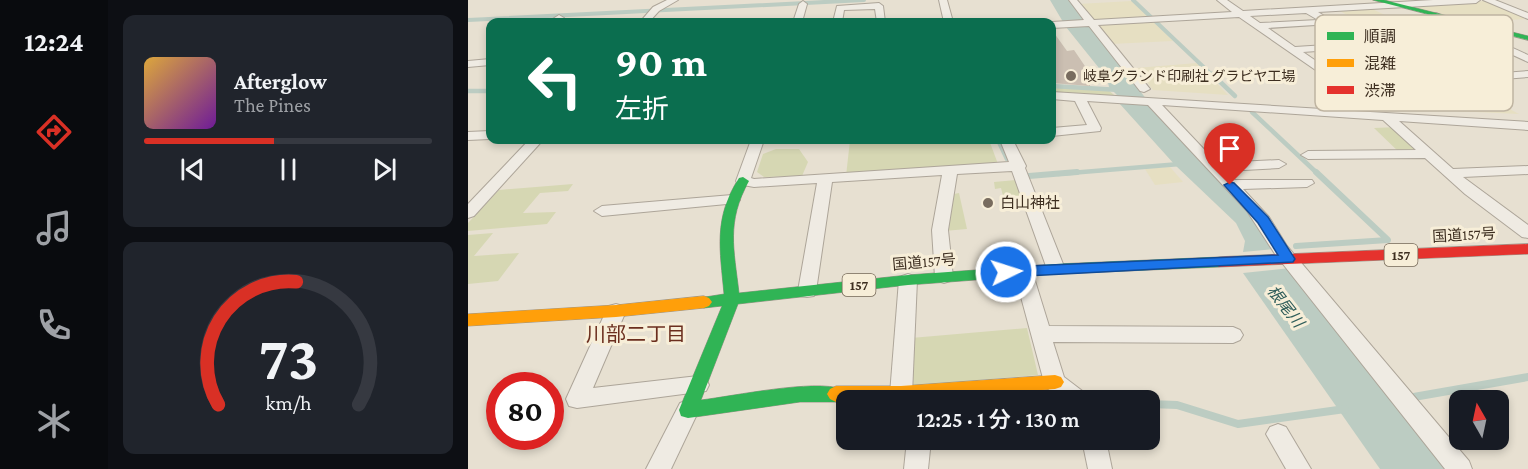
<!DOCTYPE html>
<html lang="ja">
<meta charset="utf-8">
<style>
:root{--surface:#171b24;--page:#20242c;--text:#f1f3f6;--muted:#9ea1a6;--line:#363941;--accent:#d93025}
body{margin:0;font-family:"Crimson Pro","Noto Sans JP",serif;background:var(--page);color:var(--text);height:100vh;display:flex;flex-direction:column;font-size:22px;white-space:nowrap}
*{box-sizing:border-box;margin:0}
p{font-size:20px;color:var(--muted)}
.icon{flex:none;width:33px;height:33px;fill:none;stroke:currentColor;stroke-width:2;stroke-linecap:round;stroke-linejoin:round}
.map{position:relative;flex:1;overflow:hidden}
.panel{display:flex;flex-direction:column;gap:15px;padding:15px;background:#0d0f14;width:360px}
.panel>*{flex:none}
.guide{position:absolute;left:18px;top:18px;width:570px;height:126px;border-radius:12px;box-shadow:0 3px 9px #0003;background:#0b6e4f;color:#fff;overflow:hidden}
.needle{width:39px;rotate:351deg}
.tools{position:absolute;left:981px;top:390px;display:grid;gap:12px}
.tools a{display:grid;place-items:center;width:60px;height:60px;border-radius:12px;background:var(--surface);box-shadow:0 3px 9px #0003;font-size:30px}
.speed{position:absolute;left:18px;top:372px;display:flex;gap:12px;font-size:30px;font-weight:700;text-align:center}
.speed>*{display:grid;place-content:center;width:78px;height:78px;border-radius:50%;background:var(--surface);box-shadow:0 3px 9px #0003;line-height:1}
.speed .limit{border:9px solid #d22;background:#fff;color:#111}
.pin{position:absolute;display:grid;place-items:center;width:51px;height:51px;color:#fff;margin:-62px -26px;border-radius:50% 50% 50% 0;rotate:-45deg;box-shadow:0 0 6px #0007}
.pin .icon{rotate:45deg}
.me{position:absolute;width:66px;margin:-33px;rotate:86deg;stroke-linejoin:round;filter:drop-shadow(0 0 4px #0008)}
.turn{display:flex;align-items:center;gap:21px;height:126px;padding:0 30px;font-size:27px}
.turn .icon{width:78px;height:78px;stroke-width:2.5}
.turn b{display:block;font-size:42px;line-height:51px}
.panel .card{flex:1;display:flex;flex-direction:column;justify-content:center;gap:9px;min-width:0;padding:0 21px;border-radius:12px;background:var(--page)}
.panel .dial{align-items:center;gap:0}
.dial svg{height:156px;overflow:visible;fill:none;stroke:var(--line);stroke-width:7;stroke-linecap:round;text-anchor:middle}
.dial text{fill:var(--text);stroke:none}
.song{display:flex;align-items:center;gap:18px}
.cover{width:72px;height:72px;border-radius:9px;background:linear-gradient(135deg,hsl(40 70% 55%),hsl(280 70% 35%))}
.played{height:6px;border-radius:3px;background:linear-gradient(90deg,var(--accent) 45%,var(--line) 45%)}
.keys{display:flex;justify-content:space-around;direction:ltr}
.trip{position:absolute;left:368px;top:390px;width:324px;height:60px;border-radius:12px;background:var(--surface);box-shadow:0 3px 9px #0003;font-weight:600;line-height:60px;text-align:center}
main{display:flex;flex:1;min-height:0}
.dock{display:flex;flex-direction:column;width:108px;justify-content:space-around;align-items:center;background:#090b0e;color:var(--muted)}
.dock .icon{width:42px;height:42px}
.dock .on{color:var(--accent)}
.dock b{font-size:27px;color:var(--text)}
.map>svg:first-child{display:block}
.farmland{fill:#e6dfc2}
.green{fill:#d6d7b3}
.water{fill:#bcccc2}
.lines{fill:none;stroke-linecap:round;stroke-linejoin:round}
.stream-far3{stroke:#bcccc2;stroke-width:4}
.stream-far2{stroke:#bcccc2;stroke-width:4.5}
.stream-far1{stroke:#bcccc2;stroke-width:6}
.stream{stroke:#bcccc2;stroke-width:8}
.building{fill:#cbbfb2}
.street-casing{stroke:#ada599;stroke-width:2}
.fast-casing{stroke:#9c958a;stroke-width:1}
.slow-casing{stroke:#9c958a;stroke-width:1}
.jam-casing{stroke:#9c958a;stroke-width:1}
.street{fill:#efebe3;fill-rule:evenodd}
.fast{fill:#30b455;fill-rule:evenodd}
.slow{fill:#ff9f0a;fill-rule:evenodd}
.jam{fill:#e5322d;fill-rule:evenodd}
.route{fill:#1a73e8;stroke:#114b97;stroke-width:1.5}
.poi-dot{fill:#786c5e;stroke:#f7eed8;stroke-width:2}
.labels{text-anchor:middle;stroke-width:6;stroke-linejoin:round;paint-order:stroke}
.far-poi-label{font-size:14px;fill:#3d2e20;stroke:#f7eed8;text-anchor:start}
.shield{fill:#f7eed8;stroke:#756857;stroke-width:1.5}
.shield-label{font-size:14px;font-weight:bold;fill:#3d2e20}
.poi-label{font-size:15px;fill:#3d2e20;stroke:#f7eed8;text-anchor:start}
.street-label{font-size:15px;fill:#3d2e20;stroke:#f7eed8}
.water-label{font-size:16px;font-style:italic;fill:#2f5d5a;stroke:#f7eed8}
.near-neighbourhood-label{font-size:20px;fill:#6b2e1e;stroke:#f7eed8}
.key{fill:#f7eed8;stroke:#bfb4a1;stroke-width:1.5}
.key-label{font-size:16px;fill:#3d2e20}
</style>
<main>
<nav class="dock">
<b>12:24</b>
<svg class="icon on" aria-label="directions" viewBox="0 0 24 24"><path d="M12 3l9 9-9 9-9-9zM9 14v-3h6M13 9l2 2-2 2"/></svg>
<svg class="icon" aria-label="music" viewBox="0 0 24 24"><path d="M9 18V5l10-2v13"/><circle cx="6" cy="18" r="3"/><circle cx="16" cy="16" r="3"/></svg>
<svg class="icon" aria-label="phone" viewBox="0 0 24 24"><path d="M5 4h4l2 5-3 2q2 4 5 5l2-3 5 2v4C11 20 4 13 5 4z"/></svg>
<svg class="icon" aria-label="climate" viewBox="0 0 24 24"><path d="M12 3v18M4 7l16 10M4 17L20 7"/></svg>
</nav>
<section class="panel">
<div class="card">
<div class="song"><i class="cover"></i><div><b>Afterglow</b><p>The Pines</p></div></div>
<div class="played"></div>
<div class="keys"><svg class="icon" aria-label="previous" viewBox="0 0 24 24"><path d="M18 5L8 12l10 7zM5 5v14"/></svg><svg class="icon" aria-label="pause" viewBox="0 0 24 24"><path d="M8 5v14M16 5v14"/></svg><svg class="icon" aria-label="next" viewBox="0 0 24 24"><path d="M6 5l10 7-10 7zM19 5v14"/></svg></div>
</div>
<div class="card dial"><svg viewBox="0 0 100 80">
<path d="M14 69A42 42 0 1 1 86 69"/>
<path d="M14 69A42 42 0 0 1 54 6" stroke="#d93025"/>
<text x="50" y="56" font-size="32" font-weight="700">73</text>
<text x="50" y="72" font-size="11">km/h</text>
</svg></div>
</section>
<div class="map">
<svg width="1060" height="469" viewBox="0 0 1060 469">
<rect width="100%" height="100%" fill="#e7e0d1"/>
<g class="farmland">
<polygon points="664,1 682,18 624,22 610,4"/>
<polygon points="1016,1 1060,19 1009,22 940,6"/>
<polygon points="902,8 932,22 896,24 870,10"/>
<polygon points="685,21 705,41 643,44 627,24"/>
<polygon points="954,62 1051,114 923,108 905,103 856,69"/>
<polygon points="729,63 760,95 685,90 668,68"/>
<polygon points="702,167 715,182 687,185 677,169"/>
</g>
<g class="green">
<polygon points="584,87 640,90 651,99 584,94"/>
<polygon points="930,127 961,154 933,154 906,128"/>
<polygon points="382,140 521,140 530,164 378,176"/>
<polygon points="308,149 331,149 340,162 334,176 296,177 289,172 295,154"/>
<polygon points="548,180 555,202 537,204 533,188 527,189 526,182"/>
<polygon points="105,184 100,191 72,193 55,213 88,212 79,224 0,231 0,223 31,190"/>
<polygon points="491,193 499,229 476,231 481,195"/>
<polygon points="25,233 6,256 51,253 30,281 0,284 0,235"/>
<polygon points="559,328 570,375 442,386 443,338"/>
</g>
<g class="water">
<polygon points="582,0 602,0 679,100 652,98 641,87 639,78 598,27"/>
<polygon points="651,103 680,104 781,208 807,249 775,252 777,241 768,223 707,165"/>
<polygon points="822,268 978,469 912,469 775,273"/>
</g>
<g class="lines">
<g class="stream-far3">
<polyline points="665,0 745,76"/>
<polyline points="0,20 396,0"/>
</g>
<g class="stream-far2">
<polyline points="744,74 767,96"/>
<polyline points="584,86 652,90"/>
<polyline points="0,91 22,91"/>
<polyline points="784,112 850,174"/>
<polyline points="530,140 539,159"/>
<polyline points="590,174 712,164"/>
</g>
<g class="stream-far1">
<polyline points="561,176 609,172"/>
<polyline points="828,246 920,240 848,172"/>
</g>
<g class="stream">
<polyline points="940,398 1060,377"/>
<polyline points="681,404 709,405 770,424 877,409"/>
</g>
</g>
<polygon class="building" points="584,30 599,51 606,50 623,75 622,86 584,83"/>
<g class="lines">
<g class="street-casing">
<g id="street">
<polygon points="199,0 210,0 191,11 181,22 172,22 185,7"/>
<polygon points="471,0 479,0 485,22 476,22"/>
<path d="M601 0H609L626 20 764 12 749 0H759L775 11 965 0H1012L1008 3 850 12 863 20V24L800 28 827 47 921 41 923 43 918 46 835 52 908 102 910 105 904 109 771 17 630 25 682 89 676 92 672 91 621 26 584 28V22L616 20ZM838 13 850 20 792 23 782 16Z"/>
<polygon points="1015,0 1027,0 1060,13 1060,19"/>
<polygon points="335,1 339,4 334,22 325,22 331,4"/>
<polygon points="411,3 415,6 417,22 409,22 407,9 376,10 374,22 365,22 369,6"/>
<polygon points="962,13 968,13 1060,55 1060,62 962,17"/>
<polygon points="91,15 96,18 90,22 80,22"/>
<polygon points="22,59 22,65 0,67 0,61"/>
<polygon points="1060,71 1060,77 996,82 990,79 996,76"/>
<polygon points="584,92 1060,122 1060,130 931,121 985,169 1060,166 1060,174 995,177 1060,225 1060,238 1054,237 997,194 957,158 840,159 833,155 840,151 948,150 915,120 694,105 749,163 811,160 818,164 811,168 757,171 767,180 844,180 846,183 839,187 775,189 801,217 819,246 1001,461 1004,469 977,469 807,254 779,211 680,105 619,101 633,128 632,131 584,136 584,128 619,125 607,101 584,99"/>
<polygon points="22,131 22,139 0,140 0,132"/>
<polygon points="61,140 75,140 6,216 0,218 0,204"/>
<polygon points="283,140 296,140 283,178 286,179 541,162 532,140 545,140 558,166 557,168 597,269 594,273 582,273 579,269 544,171 489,174 480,230 485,277 482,281 476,283 470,281 467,277 464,230 474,175 364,182 348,291 346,296 339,297 332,296 330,291 349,183 286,187 270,184 268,181"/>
<polygon points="264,195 269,197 272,200 269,203 134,216 126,211 134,206"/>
<polygon points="555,265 561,267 564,271 581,326 765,327 772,330 775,335 772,340 765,343 585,342 596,377 617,393 620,400 594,400 579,388 576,382 546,271 549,267"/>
<polygon points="440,274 446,276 449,280 444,394 441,400 425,400 422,394 431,280 434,276"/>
<polygon points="148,304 155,306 158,311 125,388 230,376 238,379 241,385 238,391 109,408 101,406 98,399 138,311 141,306"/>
<polygon points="220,400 228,403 231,410 203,469 178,469 212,403"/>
<polygon points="810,424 818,427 843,469 818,469 798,434 802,427"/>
<polygon points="439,440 463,440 460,469 436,469"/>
<polygon points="614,440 638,440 644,469 620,469"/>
</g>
</g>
<g class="fast-casing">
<g id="fast">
<polygon points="905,0 916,0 1060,36 1060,40"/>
<path d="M275 177 281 181C258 222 266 249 271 293L440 275 588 264 751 257 758 262 751 267 588 274 440 285 270 304 233 400C266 396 346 379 374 389L377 394 374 399 368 402H332L220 418 213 416 211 410 254 306 236 308 231 306 228 302 231 298 256 294C252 250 245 218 271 178Z"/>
</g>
</g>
<g class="slow-casing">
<g id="slow">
<polygon points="236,296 241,298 244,302 241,306 236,308 148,317 0,326 0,314 148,305"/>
<polygon points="587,375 593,377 596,382 593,387 587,389 446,400 368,402 362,399 359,394 362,389 368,386 433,386"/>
</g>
</g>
<g class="jam-casing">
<polygon id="jam" points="1060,244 1060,254 751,267 744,262 751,257"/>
</g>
<use href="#street" class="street"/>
<use href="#fast" class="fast"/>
<use href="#slow" class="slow"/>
<use href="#jam" class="jam"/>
</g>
<polygon class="route" points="762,182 766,183 800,217 827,259 825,262 538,277 530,272 538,267 810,255 790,223 756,185"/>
<g class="poi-dot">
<circle cx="603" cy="76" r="6"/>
<circle cx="520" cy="203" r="6"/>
</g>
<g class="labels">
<g class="far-poi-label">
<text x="615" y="81">岐阜グランド印刷社 グラビヤ工場</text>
</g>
<g class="shield">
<rect x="916.5" y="244" width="33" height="22" rx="4.5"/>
<rect x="374.5" y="274" width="33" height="22" rx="4.5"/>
</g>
<g class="shield-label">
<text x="933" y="260">157</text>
<text x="391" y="290">157</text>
</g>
<g class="poi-label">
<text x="532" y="208">白山神社</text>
</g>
<g class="street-label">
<text transform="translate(996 235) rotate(-3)" y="5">国道157号</text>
<text transform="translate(456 262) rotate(-5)" y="5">国道157号</text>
</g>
<g class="water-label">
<text transform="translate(818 306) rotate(52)" y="6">根尾川</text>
</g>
<g class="near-neighbourhood-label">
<text x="168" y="341">川部二丁目</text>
</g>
</g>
<rect x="847" y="15" width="198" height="96" rx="9" class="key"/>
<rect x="859" y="32" width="27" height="8" fill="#30b455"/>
<rect x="859" y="59" width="27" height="8" fill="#ff9f0a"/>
<rect x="859" y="86" width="27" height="8" fill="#e5322d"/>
<g class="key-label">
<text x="896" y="42">順調</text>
<text x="896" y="69">混雑</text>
<text x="896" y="96">渋滞</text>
</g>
</svg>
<div class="tools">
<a><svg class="needle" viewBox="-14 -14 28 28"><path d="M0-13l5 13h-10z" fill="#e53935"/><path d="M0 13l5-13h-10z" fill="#9ea1a6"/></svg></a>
</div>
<div class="speed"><div class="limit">80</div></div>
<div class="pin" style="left:762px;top:185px;background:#d93025"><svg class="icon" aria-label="arrive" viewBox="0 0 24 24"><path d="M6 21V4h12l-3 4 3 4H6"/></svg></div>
<svg class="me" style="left:538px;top:272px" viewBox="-20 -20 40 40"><circle r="17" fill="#1a73e8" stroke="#fff" stroke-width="3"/><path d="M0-11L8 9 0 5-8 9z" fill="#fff"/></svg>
<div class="trip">12:25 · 1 分 · 130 m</div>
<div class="guide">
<div class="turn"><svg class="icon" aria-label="left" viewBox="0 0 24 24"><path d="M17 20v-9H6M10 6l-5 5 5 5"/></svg><div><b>90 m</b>左折</div></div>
</div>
</div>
</main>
